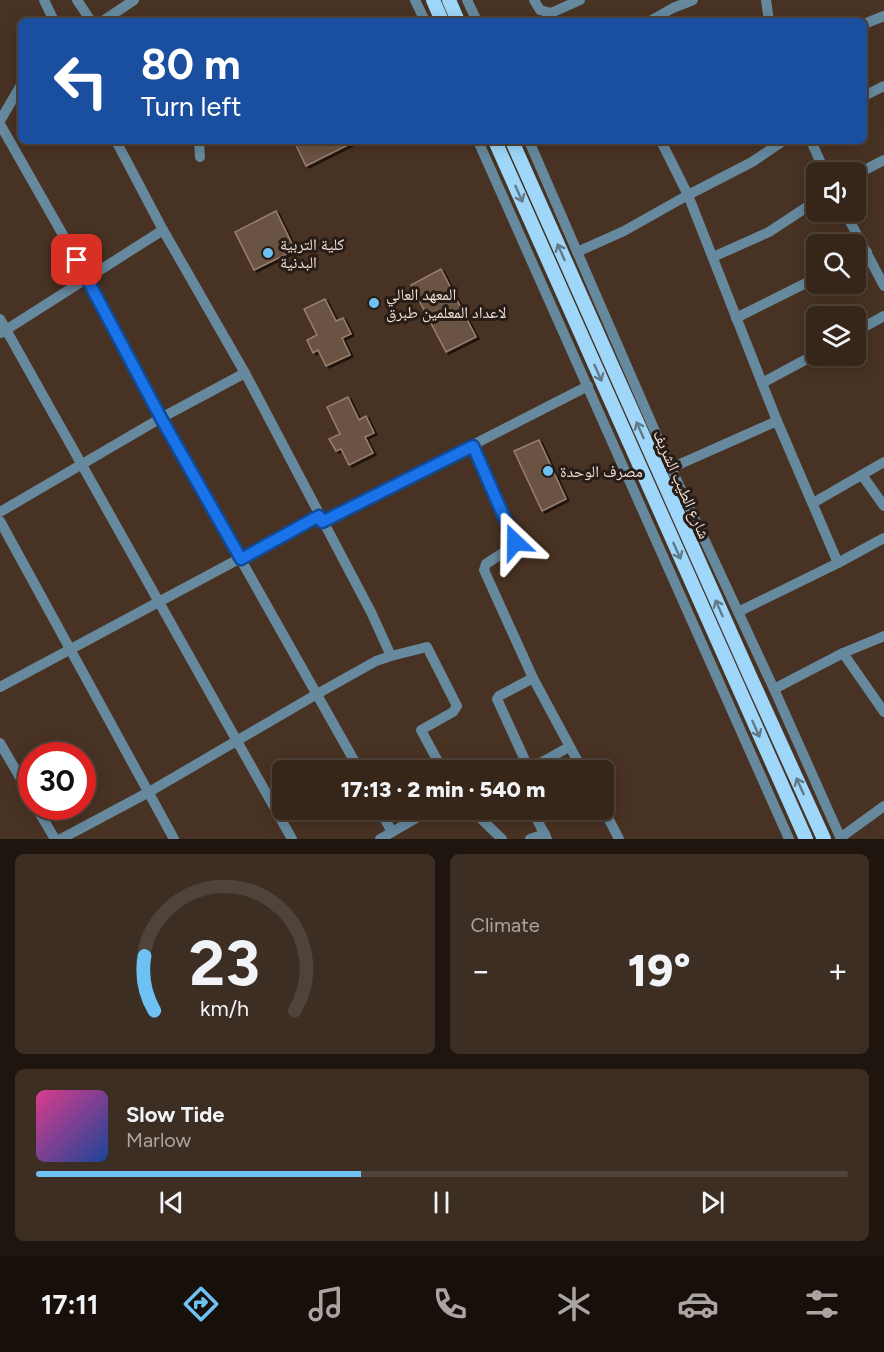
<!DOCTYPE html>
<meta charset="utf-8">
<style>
:root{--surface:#36261a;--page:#3d2e23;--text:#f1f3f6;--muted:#aaa5a2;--line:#504339;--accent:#6ec2f3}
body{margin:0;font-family:Figtree,"Noto Naskh Arabic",sans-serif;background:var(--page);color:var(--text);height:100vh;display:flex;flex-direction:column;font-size:22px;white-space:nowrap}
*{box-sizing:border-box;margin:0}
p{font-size:20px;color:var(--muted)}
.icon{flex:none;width:33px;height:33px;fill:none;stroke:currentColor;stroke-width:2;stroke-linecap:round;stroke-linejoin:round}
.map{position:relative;height:839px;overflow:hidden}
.panel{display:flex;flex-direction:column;gap:15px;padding:15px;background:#1e150e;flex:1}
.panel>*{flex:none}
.guide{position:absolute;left:18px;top:18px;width:849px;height:126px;border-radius:9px;box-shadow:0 3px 15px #0003,0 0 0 2px var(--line);background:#1a4fa0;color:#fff;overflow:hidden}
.controls{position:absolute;left:806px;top:162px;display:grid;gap:12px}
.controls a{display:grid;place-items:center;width:60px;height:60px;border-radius:9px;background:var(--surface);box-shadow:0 3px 15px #0003,0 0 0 2px var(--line);font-size:30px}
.speed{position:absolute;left:18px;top:742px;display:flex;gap:12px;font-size:30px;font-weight:700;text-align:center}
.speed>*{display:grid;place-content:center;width:78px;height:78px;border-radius:50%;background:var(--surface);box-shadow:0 3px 15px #0003,0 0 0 2px var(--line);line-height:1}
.speed .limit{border:9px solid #d22;background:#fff;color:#111}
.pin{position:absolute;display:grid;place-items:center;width:51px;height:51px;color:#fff;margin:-26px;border-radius:12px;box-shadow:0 3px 9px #0006}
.me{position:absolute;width:66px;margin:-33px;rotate:337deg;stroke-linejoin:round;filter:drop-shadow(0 0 4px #0008)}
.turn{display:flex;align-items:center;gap:21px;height:126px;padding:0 24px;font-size:27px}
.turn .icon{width:78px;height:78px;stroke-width:2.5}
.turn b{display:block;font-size:42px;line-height:51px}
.big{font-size:45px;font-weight:800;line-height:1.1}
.panel .widget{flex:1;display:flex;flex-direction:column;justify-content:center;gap:9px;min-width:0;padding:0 21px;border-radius:9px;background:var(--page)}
.panel .dial{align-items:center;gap:0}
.dial svg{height:156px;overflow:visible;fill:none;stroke:var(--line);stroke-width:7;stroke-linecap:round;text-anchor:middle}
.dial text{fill:var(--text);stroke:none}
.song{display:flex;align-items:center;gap:18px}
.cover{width:72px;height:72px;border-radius:9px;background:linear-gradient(135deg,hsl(330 70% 55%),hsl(220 70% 35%))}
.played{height:6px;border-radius:3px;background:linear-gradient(90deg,var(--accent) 40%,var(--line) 40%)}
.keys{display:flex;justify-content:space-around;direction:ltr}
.heat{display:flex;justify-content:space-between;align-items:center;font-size:33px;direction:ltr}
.panel .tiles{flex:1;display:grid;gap:15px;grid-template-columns:1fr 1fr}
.widget:last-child{grid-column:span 2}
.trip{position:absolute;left:272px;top:760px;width:342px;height:60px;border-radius:9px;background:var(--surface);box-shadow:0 3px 15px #0003,0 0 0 2px var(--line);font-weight:800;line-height:60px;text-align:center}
.tabs{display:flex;height:96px;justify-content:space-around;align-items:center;background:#160f0a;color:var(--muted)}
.tabs .icon{width:42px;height:42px}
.tabs .active{color:var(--accent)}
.tabs b{font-size:27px;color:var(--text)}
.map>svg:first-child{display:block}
.building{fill:#6b5242;stroke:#9a7f6e;stroke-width:1.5;filter:url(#shadow)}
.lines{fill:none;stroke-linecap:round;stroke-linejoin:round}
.minor{stroke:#66899e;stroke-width:10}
.major{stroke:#9ed7fa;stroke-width:14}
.oneway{stroke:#627a88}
.route-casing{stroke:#114b97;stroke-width:15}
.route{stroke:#1a73e8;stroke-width:10}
.poi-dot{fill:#6ec2f3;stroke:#271c16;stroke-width:2}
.labels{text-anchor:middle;stroke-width:6;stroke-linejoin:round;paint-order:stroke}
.poi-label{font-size:16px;fill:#f0e1d8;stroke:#271c16;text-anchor:start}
.street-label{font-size:16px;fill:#f0e1d8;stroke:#271c16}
</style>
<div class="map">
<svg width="884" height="839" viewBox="0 0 884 839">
<defs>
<filter id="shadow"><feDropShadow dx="3" dy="2" stdDeviation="0" flood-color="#0009"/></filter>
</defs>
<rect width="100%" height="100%" fill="#483223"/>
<g class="building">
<polygon points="294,141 351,141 352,143 306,166"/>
<polygon points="276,211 295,250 254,270 235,232"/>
<polygon points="441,269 476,337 446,352 411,285"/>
<polygon points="325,299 336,321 343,318 351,334 342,338 350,355 326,366 318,350 313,353 307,340 317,335 304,309"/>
<polygon points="348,397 359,420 366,416 374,433 365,437 373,453 349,465 341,449 336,451 329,439 340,434 327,407"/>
<polygon points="539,440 566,499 542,511 514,451"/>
</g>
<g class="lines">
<g class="minor">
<polyline points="44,0 54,21"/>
<polyline points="77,0 91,21"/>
<polyline points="415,0 425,21"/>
<polyline points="467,0 477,21"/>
<polyline points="534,0 540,10 551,13 580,0"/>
<polyline points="766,0 769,21"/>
<polyline points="103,21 134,0"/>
<polyline points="650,21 673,8 693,0"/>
<polyline points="864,24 884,16"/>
<polyline points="864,96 884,86"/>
<polyline points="0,121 21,85"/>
<polyline points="0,124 88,279 161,418 360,771"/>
<polyline points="199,141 200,157"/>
<polyline points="478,141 789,839"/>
<polyline points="529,141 671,468 774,689 841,839"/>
<polyline points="661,141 688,195 777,421 838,563 884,538"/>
<polyline points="811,141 825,172"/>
<polyline points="855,175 884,160"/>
<polyline points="845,212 884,286"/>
<polyline points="577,252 624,231 688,195 752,162 783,141"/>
<polyline points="713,257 769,232 816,201"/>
<polyline points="855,258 867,252"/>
<polyline points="736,318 816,278"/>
<polyline points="0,319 292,839"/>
<polyline points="855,332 884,316"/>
<polyline points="1,333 163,230"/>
<polyline points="762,383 816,354"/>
<polyline points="473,446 515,542 513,546 486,564 484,570 533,678 583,771"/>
<polyline points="671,468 777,421"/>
<polyline points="862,475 884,506"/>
<polyline points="813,503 884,462"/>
<polyline points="0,512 161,418 245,373"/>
<polyline points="0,521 174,839"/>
<polyline points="322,522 588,386"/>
<polyline points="738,612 838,563"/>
<polyline points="843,653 884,712"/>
<polyline points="391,656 427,647 457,706 453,712 421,730 443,771"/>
<polyline points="0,687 319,516"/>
<polyline points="774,689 843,653 884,636"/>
<polyline points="0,743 32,798"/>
<polyline points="529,769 497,699 499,696 533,678"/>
<polyline points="526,771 569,747"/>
<polyline points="36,807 55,839"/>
<polyline points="603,808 619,839"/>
<polyline points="380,810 392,832"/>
<polyline points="472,810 502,839"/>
<polyline points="532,810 547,839"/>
<polyline points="279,817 291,810"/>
<polyline points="840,838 884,806"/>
<polyline points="61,839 149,792 317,694 376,661 391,656 371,612 245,373 163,230 116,141"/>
<polyline points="380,839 430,810"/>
<polyline points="530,839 545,834"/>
</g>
<g class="major">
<polyline points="433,0 442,21"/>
<polyline points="449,0 458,21"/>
<polyline points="495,141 806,839"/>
<polyline points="512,141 750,676 824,839"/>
</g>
</g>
<defs><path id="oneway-shaft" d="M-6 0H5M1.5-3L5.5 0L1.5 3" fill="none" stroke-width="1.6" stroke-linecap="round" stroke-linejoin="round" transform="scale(1.5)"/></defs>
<g class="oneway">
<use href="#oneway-shaft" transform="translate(519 194) rotate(66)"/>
<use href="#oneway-shaft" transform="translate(561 252) rotate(-114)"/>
<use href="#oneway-shaft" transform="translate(598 373) rotate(66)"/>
<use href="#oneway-shaft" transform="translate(640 430) rotate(-114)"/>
<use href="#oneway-shaft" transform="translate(677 551) rotate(66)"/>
<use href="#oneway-shaft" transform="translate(719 608) rotate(-114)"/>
<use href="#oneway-shaft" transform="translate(756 729) rotate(66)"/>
<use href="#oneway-shaft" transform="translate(800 786) rotate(-114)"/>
</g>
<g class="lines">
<g class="route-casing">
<polyline id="route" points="77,260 161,418 241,559 319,516 322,522 473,446 515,542"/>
</g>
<use href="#route" class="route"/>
</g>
<g class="poi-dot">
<circle cx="268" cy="253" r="6"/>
<circle cx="374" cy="303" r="6"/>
<circle cx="548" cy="471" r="6"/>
</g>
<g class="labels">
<g class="poi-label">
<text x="280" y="250">كلية التربية<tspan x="280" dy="18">البدنية</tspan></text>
<text x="386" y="300">المعهد العالي<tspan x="386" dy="18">لاعداد المعلمين طبرق</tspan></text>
<text x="560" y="477">مصرف الوحدة</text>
</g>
<g class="street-label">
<text transform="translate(682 484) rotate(66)" y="6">شارع الطيب الشريف</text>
</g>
</g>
</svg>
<div class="controls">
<a><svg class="icon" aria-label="sound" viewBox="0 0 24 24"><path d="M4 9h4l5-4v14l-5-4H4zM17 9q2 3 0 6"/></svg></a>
<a><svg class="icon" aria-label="search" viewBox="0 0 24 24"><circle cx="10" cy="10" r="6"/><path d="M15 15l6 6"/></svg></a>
<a><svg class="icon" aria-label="layers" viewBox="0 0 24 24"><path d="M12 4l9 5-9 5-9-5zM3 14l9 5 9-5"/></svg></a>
</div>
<div class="speed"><div class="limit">30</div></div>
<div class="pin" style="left:77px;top:260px;background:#d93025"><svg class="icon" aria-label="arrive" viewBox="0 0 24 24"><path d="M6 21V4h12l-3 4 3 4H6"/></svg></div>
<svg class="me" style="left:515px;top:542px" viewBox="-20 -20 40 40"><path d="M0-17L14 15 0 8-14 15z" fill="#1a73e8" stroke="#fff" stroke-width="4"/></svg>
<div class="trip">17:13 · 2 min · 540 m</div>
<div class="guide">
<div class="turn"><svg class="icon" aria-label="left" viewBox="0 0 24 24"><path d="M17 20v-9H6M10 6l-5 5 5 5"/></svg><div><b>80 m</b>Turn left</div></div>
</div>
</div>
<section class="panel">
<div class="tiles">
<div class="widget dial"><svg viewBox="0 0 100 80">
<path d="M14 69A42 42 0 1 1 86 69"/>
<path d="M14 69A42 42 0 0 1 9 41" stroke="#6ec2f3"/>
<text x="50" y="56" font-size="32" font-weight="700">23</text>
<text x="50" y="72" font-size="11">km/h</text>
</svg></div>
<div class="widget"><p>Climate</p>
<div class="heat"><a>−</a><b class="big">19°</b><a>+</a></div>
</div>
<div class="widget">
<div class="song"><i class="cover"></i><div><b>Slow Tide</b><p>Marlow</p></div></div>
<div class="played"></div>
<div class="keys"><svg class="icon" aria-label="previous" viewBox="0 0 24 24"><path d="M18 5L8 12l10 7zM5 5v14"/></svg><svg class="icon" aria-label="pause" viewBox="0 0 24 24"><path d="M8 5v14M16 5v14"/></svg><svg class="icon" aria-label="next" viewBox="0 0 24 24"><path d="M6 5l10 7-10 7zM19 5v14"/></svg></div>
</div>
</div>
</section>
<nav class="tabs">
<b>17:11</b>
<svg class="icon active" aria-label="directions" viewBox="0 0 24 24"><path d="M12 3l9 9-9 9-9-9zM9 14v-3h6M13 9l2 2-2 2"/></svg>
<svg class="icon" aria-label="music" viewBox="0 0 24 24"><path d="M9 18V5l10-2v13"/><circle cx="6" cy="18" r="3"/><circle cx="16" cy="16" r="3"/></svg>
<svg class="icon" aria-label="phone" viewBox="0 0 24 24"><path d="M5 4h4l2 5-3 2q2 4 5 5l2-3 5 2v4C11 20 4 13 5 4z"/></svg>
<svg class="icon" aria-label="climate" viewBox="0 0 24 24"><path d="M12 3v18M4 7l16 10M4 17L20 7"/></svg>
<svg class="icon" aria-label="car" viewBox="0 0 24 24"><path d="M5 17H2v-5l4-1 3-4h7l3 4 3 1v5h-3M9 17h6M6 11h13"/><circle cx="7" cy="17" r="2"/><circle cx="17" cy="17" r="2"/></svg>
<svg class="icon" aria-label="filters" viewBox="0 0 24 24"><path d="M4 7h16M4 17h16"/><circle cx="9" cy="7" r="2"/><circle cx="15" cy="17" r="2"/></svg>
</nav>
